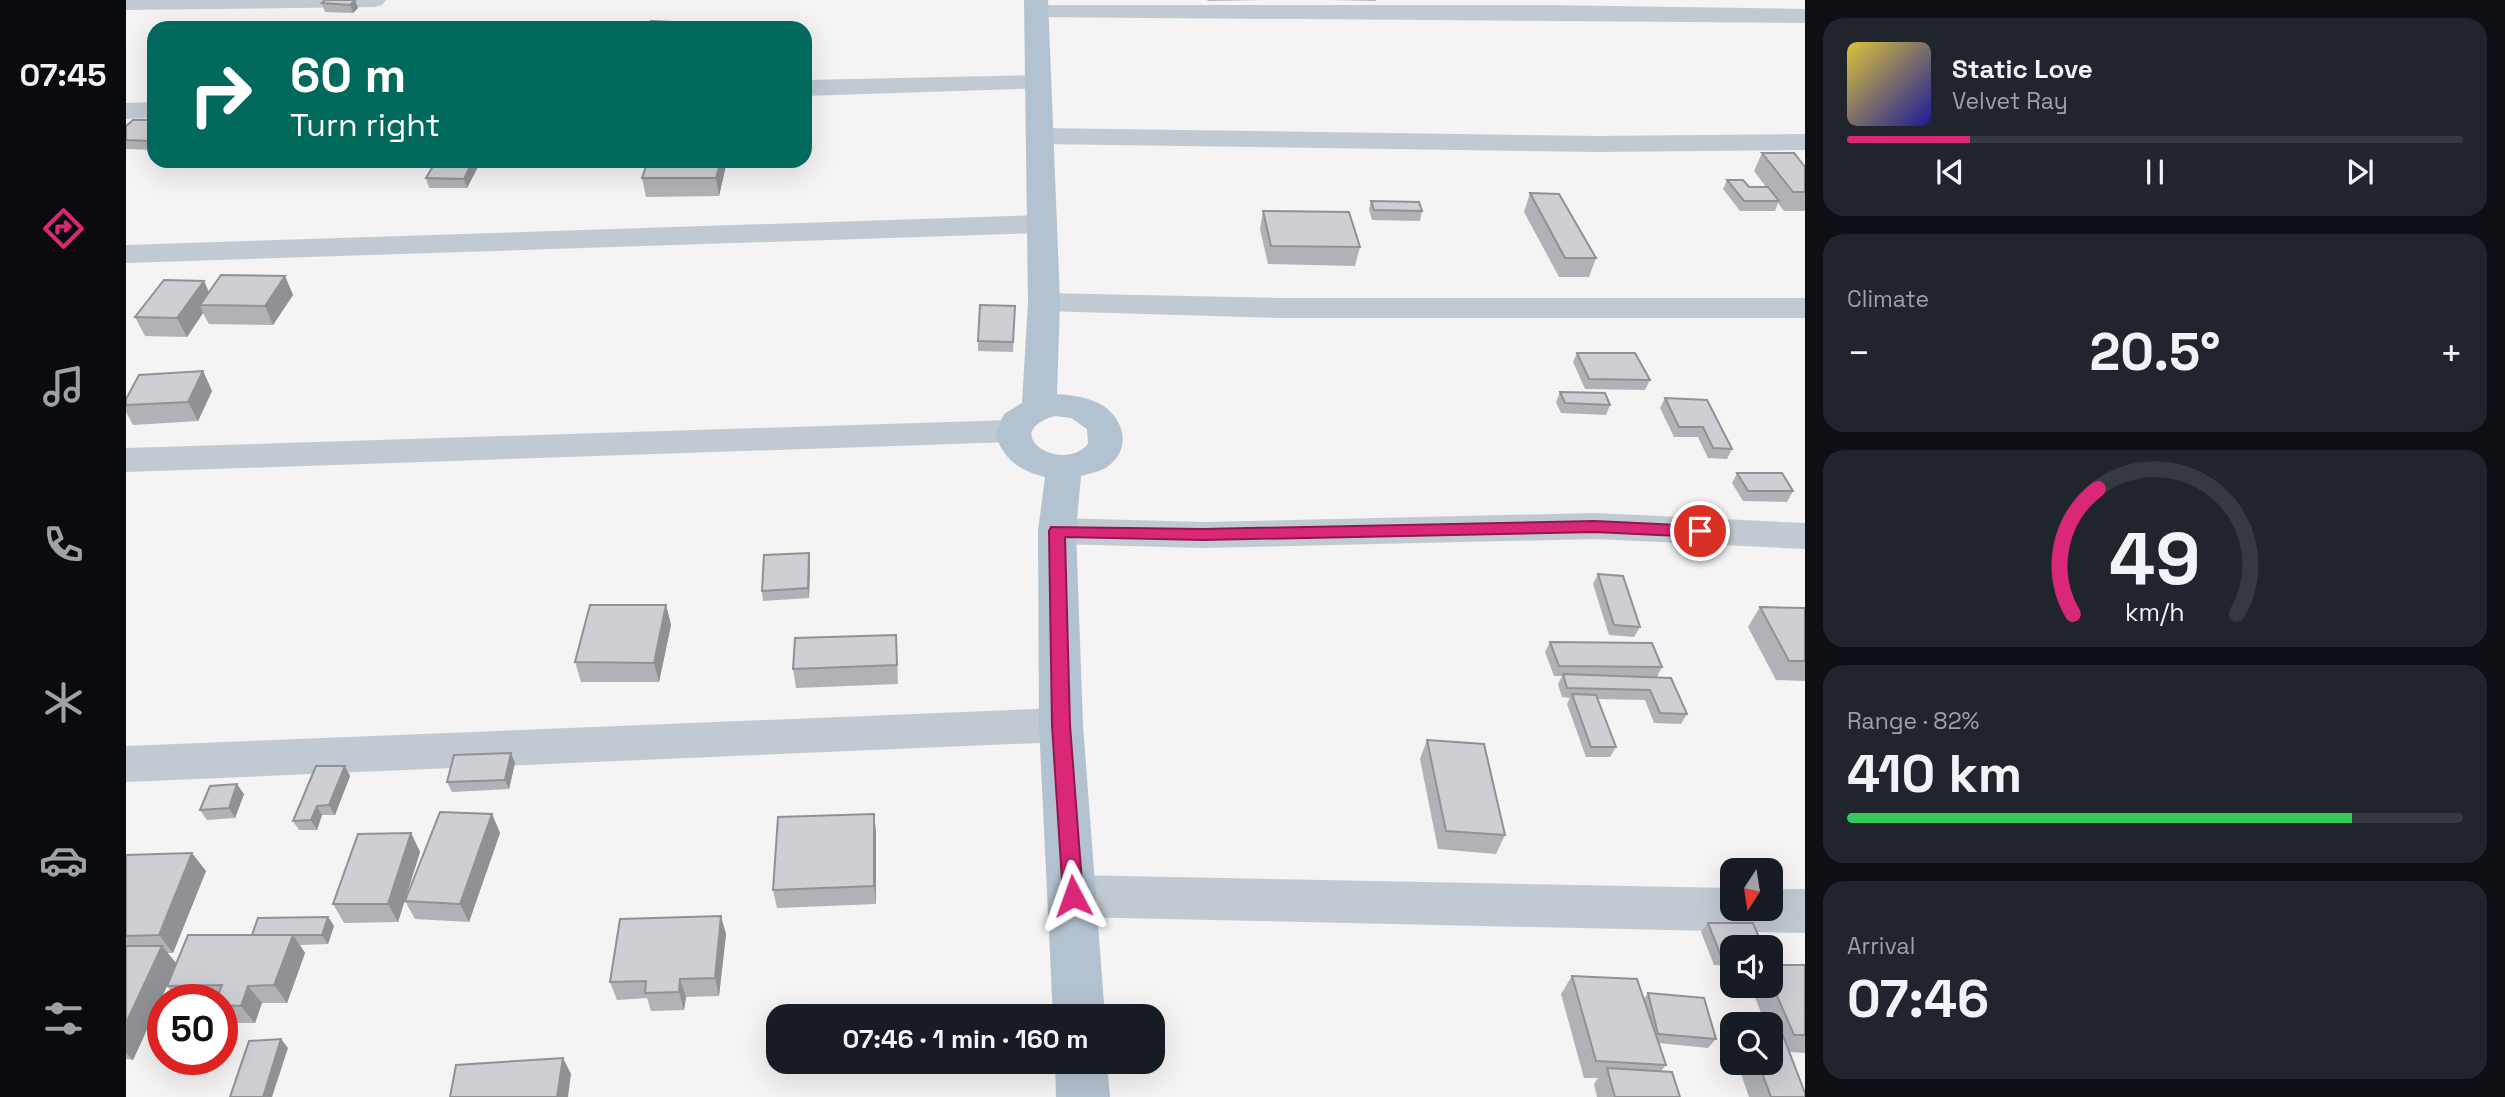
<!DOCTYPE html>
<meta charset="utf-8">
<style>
:root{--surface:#171b24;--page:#20242c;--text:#f1f3f6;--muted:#9ea1a6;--line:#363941;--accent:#db2777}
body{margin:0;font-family:"Space Grotesk",sans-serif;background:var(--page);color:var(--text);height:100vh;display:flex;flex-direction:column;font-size:26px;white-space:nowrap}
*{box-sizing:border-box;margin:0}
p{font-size:23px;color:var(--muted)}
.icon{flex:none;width:38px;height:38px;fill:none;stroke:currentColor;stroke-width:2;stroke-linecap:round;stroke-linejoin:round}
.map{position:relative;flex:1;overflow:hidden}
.sheet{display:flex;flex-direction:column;gap:18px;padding:18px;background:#0d0f14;width:700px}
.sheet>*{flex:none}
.top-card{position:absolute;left:21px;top:21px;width:665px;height:147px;border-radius:21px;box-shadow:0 7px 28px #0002;background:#00695c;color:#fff;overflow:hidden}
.needle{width:46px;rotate:192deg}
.controls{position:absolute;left:1594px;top:858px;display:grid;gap:14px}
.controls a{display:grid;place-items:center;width:63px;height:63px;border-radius:14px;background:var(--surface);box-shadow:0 7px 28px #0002;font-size:35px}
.speed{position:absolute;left:21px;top:984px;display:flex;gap:14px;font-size:35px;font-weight:700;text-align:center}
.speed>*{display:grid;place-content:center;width:91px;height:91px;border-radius:50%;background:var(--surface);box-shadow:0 7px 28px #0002;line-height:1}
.speed .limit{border:10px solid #d22;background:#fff;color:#111}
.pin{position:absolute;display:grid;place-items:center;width:60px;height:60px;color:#fff;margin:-30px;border:4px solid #fff;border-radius:50%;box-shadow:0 2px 7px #0007}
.me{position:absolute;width:77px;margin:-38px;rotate:356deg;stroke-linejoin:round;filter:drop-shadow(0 0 5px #0008)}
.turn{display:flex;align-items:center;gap:24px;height:147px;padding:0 28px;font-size:32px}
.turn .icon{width:91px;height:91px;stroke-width:2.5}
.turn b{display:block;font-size:49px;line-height:60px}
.big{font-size:52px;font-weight:700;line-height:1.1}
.sheet .tile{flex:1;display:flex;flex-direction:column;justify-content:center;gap:10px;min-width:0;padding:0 24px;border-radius:21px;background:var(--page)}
.sheet .dial{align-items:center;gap:0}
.dial svg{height:182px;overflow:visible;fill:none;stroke:var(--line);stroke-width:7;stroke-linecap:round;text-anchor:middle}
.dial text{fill:var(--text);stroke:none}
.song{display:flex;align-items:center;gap:21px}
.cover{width:84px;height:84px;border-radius:10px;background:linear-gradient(135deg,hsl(50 70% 55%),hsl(240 70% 35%))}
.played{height:7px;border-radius:4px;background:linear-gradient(90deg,var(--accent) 20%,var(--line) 20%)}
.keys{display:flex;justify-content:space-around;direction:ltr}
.heat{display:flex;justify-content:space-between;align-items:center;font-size:38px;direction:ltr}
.charge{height:10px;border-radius:5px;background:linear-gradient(90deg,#34c759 82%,var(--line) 0)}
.trip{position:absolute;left:640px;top:1004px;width:399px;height:70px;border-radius:21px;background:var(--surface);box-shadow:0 7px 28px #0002;font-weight:700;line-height:70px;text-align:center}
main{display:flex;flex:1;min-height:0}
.dock{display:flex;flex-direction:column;width:126px;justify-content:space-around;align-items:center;background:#090b0e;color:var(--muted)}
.dock .icon{width:49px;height:49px}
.dock .on{color:var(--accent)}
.dock b{font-size:32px;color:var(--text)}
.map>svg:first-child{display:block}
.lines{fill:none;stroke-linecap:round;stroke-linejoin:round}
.minor{fill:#c1cad2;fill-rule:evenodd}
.major{fill:#b3c2d1;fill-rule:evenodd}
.wall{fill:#b0b2b7}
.shaded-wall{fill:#909195}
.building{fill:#cdcfd5;stroke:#909195;stroke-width:2}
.route{fill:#db2777;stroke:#8e194d;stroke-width:2}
</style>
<main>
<nav class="dock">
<b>07:45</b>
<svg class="icon on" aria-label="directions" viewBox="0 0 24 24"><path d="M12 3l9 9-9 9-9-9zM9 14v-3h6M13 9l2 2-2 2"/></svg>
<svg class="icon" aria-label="music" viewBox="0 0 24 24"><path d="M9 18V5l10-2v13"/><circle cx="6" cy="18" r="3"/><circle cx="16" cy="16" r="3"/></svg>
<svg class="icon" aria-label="phone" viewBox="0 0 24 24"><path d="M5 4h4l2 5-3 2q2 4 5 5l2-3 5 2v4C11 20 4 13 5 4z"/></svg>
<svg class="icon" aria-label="climate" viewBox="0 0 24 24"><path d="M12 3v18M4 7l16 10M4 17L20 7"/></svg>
<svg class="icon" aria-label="car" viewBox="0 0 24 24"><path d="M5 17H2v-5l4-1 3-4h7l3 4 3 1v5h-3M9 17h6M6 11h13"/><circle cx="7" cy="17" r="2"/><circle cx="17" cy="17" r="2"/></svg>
<svg class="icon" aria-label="filters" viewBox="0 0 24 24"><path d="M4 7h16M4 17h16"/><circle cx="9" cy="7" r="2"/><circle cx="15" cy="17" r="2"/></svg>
</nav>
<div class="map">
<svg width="1679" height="1097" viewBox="0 0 1679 1097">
<rect width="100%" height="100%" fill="#f5f3f3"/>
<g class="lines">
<g class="minor">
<polygon points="0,0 260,0 256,5 248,7 0,10"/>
<polygon points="910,5 1420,5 1679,9 1679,23 902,17 898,12 902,7"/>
<polygon points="913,75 922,78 926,83 922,88 679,96 679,80"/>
<polygon points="28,102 28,118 0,119 0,103"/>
<polygon points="913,128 1471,136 1679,134 1679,150 1471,152 913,144 903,142 900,136 903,130"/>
<polygon points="916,215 926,218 931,224 926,230 916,233 0,263 0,245"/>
<polygon points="918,293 1153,298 1679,298 1679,318 1153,318 918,311 907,309 902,302 907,295"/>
<polygon points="885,420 897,423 903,431 897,439 885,442 0,472 0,448"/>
<polygon points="1469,513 1679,523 1679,549 1469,539 1077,548 931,544 918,540 912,531 918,522 931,518 1077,522"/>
<polygon points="935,708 950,713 957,725 950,737 935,742 0,782 0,746"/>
<polygon points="947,875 1606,888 1606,908 1645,908 1645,889 1679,889 1679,933 947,917 930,911 923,896 930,881"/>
</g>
<g class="major">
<path d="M898 0H922L934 302 931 394C945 395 961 397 974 404 998 417 1007 449 981 467 974 472 964 473 955 476L950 531 957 725 979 1017H927L913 725 912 531 919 477C893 470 878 460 869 434L878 414 896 403 902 302ZM929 416 945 418 961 429 962 444C935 475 871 432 929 416Z"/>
<polygon points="929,1062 981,1062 984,1097 930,1097"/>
</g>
</g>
<g class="wall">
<polygon points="229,0 232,8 227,13 199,12 196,3"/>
<polygon points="1081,0 1138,0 1082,1"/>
<polygon points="1204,0 1250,0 1250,1"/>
<polygon points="28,120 28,150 0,149 0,126"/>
<polygon points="1636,153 1679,167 1679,211 1658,211 1652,203 1649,211 1614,211 1597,189 1601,180 1623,187 1640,187 1628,171"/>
<polygon points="310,161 355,161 341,188 303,188 300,178"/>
<polygon points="601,161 593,196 520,197 516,178"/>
<polygon points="1404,193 1470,258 1463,277 1433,277 1398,212"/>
<polygon points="1245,201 1296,211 1294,221 1246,220 1243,210"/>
<polygon points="1137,211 1234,247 1229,266 1142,264 1134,229"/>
<polygon points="159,276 167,295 147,325 83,324 77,313 61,337 19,336 9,317 78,281 83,292"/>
<polygon points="889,306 887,352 852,351 852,341"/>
<polygon points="1451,353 1524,380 1519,390 1459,389 1447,362"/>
<polygon points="77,371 86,391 72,421 7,425 0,412 0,399"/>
<polygon points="1434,392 1484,405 1480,415 1435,413 1430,402"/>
<polygon points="1539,398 1606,449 1601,459 1582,458 1572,437 1548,437 1534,408"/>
<polygon points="1611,473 1667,491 1661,502 1617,501 1606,483"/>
<polygon points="684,563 683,598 637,601 636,591"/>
<polygon points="1472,574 1514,627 1508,637 1483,635 1467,584"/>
<polygon points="540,605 545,625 533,682 455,682 449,662"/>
<polygon points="1634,607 1679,608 1679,681 1650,680 1622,627"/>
<polygon points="1424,642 1536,667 1531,677 1561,714 1555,724 1528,723 1519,700 1471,699 1490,747 1484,757 1460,757 1441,704 1444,698 1436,697 1432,684 1436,676 1428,676 1419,652"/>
<polygon points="771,654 772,684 670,688 667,669"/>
<polygon points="1301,740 1379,835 1370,854 1312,849 1294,759"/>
<polygon points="389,763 383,789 326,792 321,782"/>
<polygon points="219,766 224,776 209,815 196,815 191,830 173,830 167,821"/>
<polygon points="118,794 109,818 81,820 74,810"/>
<polygon points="366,814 374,833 343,922 289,919 279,901"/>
<polygon points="748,814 750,832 750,904 651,908 647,890"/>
<polygon points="285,833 294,852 272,922 218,923 207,904"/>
<polygon points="0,855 80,871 47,953 41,953 50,964 126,935 202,917 208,926 202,944 174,945 179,953 161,1003 136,1003 129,1023 102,1023 96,1015 96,999 52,999 41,986 7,1060 0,1059"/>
<polygon points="1582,923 1606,947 1606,966 1588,965 1575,932"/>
<polygon points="600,934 593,996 560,997 558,1010 525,1011 521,998 491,1000 484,982"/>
<polygon points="1645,965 1679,965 1679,1053 1664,1052 1679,1097 1623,1097 1611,1062 1645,1062 1645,1024 1606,1024 1606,1050 1600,1031 1614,1013 1636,1015 1624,985 1645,985"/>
<polygon points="1446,976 1518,999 1522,993 1590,1039 1582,1048 1532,1043 1540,1065 1535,1071 1554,1097 1471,1097 1468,1084 1472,1078 1458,1078 1435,994"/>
</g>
<g class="shaded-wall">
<polygon points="229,0 232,8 227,13 224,5"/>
<polygon points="681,111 681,120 679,127 679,115"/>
<polygon points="28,137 28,150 24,141"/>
<polygon points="347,161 355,161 341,188 338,179"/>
<polygon points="595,161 601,161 593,196 590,178"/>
<polygon points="159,276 167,295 147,325 139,306"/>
<polygon points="78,281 86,300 74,305 77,313 61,337 51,318"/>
<polygon points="77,371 86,391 72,421 62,402"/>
<polygon points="683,553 684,563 683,598 682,588"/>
<polygon points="540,605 545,625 533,682 528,663"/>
<polygon points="385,753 389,763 383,789 379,780"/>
<polygon points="219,766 224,776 209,815 203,805"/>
<polygon points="111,784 118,794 109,818 103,808"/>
<polygon points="191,806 196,815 191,830 185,820"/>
<polygon points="366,814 374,833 343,922 334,904"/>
<polygon points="748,814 750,832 750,904 748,886"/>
<polygon points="285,833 294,852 272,922 262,904"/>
<polygon points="66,853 80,871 47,953 33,935"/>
<polygon points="595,916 600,934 593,996 589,978"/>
<polygon points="202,917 208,926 202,944 196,935"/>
<polygon points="167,935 179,953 161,1003 148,985"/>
<polygon points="36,946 51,964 7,1060 0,1053 0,1023"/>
<polygon points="554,979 560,997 558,1010 553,992"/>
<polygon points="122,986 136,1003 129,1023 115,1006"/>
<polygon points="155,1039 162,1048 146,1097 137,1097"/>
<polygon points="437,1058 445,1074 442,1097 431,1097"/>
</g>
<g class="building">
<polygon points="199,0 229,0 224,5 196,3"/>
<polygon points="525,21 568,23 565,28 521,28"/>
<polygon points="339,24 390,26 389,28 336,28"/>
<polygon points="7,120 28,120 28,137 24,141 0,140 0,126"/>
<polygon points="1636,153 1668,153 1679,167 1679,192 1667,192"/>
<polygon points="310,161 347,161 338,179 300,178"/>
<polygon points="522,161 595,161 590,178 516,178"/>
<polygon points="1601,180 1617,180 1623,187 1642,187 1653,201 1618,201"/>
<polygon points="1404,193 1433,194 1470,258 1439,258"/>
<polygon points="1245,201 1293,202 1296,211 1248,210"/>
<polygon points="1137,211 1223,212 1234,247 1145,246"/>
<polygon points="95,275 159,276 139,306 74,305"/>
<polygon points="38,280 78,281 51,318 9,317"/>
<polygon points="854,305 889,306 887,342 852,341"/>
<polygon points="1451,353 1509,353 1524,380 1463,379"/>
<polygon points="77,371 62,402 0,405 0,399 13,375"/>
<polygon points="1434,392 1479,393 1484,405 1439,403"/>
<polygon points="1539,398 1581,400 1606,449 1587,448 1577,427 1553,427"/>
<polygon points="1611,473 1656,473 1667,491 1622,491"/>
<polygon points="683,553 682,588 636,591 638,555"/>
<polygon points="1472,574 1497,576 1514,627 1488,625"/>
<polygon points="464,605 540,605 528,663 449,662"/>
<polygon points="1634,607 1679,608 1679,661 1663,661"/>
<polygon points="770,635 771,665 667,669 669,638"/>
<polygon points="1424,642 1526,643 1536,667 1433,666"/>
<polygon points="1437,674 1545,678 1561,714 1534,713 1524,690 1441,688"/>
<polygon points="1446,694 1470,695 1490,747 1465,747"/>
<polygon points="1301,740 1358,744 1379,835 1320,831"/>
<polygon points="385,753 379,780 321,782 328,755"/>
<polygon points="190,766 219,766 203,805 191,806 185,820 167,821"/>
<polygon points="111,784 103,808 74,810 84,786"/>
<polygon points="314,812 366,814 334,904 279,901"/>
<polygon points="748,814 748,886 647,890 652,817"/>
<polygon points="285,833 262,904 207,904 232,834"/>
<polygon points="66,853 33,935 0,936 0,855"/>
<polygon points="595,916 589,978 554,979 553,992 519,993 520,981 484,982 494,919"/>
<polygon points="202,917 196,935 126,935 132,918"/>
<polygon points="1582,923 1627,923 1637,947 1606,947 1606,956 1595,956"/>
<polygon points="62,935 167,935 148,985 122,986 115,1006 96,1005 96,999 91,999 96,985 41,986"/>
<polygon points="0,946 36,946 0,1023"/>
<polygon points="1645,965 1679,965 1679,1035 1668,1035 1645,982"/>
<polygon points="1446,976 1511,979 1540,1065 1470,1061"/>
<polygon points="1522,993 1578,998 1590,1039 1532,1034"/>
<polygon points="1614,1013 1649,1015 1679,1093 1679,1097 1645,1097 1632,1062 1645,1062 1645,1024 1618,1024"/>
<polygon points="155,1039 137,1097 104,1097 123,1041"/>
<polygon points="437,1058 431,1097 324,1097 330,1065"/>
<polygon points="1481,1068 1546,1072 1554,1097 1489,1097"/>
</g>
<polygon class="route" points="1469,521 1574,526 1582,531 1574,537 1469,532 1077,540 939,537 944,725 957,896 954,902 947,905 940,902 937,896 926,725 923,531 925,527 1077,529"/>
</svg>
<div class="controls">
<a><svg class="needle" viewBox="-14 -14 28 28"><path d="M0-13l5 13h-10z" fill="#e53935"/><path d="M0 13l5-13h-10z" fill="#9ea1a6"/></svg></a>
<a><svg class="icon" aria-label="sound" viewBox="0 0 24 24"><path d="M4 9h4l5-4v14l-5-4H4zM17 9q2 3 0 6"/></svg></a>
<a><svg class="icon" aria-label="search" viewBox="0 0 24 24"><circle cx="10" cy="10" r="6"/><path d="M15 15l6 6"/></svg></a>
</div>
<div class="speed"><div class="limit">50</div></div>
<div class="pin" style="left:1574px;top:531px;background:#d93025"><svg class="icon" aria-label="arrive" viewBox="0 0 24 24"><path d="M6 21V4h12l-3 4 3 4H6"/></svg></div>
<svg class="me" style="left:947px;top:896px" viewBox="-20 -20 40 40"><path d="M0-17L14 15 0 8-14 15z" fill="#db2777" stroke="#fff" stroke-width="4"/></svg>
<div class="trip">07:46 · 1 min · 160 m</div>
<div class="top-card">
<div class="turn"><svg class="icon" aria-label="right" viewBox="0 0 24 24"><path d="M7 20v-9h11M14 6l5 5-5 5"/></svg><div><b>60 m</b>Turn right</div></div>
</div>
</div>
<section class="sheet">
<div class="tile">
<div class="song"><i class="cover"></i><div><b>Static Love</b><p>Velvet Ray</p></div></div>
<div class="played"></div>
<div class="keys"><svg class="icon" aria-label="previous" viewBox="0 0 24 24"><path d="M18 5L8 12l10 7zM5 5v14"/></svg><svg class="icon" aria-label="pause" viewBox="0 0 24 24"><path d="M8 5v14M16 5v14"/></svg><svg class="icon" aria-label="next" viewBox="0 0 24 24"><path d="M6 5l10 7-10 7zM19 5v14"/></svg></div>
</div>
<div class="tile"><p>Climate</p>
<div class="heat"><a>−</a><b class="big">20.5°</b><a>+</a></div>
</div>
<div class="tile dial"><svg viewBox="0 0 100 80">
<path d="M14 69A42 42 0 1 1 86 69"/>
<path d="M14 69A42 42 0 0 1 25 14" stroke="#db2777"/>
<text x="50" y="56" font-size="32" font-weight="700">49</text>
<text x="50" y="72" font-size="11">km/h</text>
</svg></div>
<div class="tile"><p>Range · 82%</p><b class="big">410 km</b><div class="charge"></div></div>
<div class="tile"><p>Arrival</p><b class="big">07:46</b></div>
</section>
</main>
